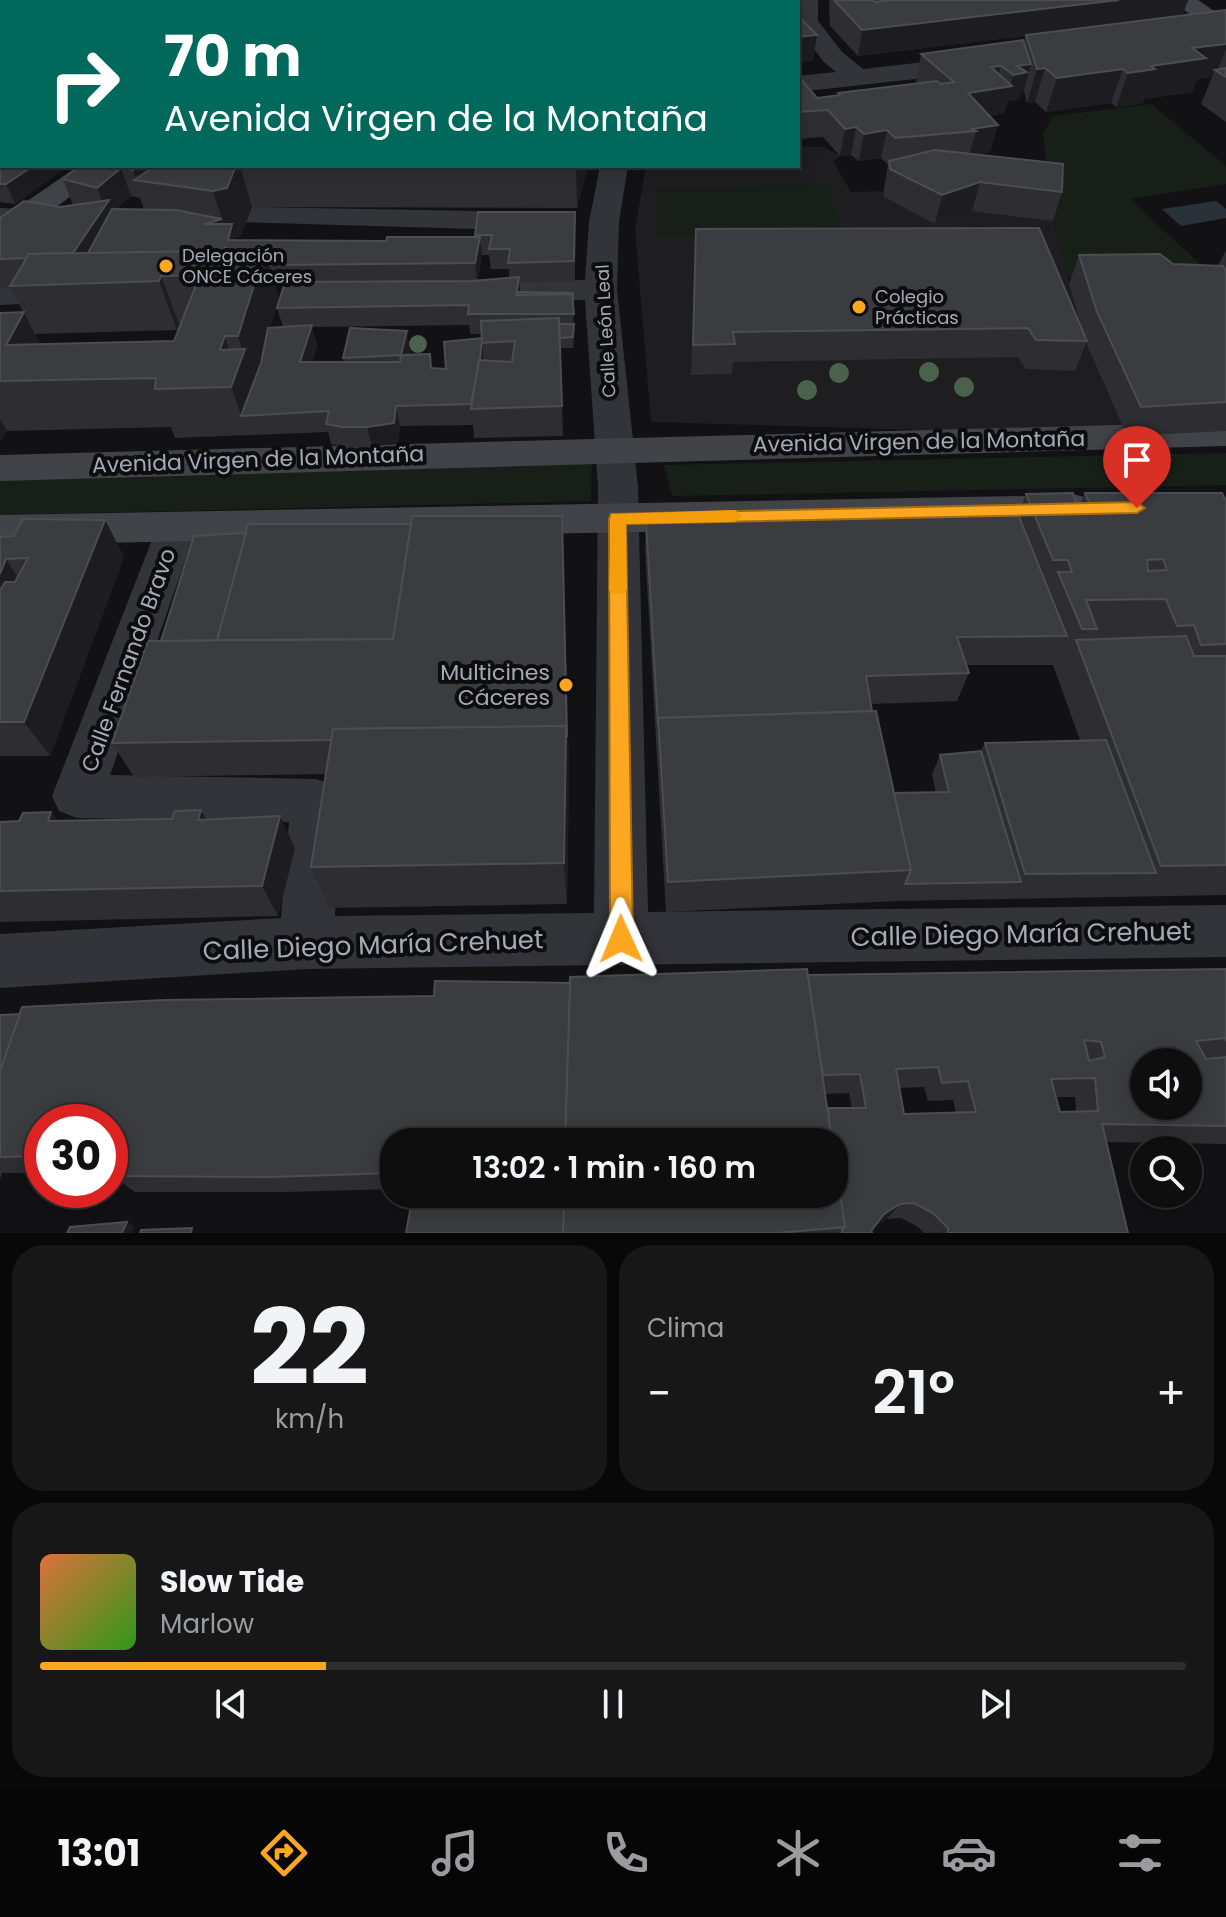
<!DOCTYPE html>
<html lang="es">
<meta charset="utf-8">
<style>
:root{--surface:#0e0e0f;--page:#171718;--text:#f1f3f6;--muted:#9b9c9e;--line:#2e2e2f;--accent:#fda721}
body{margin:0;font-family:Poppins,sans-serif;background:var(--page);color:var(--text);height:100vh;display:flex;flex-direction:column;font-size:30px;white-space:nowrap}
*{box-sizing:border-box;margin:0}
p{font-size:26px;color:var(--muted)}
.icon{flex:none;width:44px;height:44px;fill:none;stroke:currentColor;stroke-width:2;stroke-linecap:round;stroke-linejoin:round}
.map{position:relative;height:1233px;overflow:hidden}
.details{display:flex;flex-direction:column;gap:12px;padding:12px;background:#080808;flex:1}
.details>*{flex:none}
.top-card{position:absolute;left:0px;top:0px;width:800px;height:168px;box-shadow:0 4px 20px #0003,0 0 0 2px var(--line);background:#00695c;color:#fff;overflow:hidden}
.fabs{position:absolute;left:1130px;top:1048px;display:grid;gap:16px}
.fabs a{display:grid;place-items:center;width:72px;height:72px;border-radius:50%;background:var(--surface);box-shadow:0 4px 20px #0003,0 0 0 2px var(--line);font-size:40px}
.speed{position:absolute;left:24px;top:1104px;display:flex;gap:16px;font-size:40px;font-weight:700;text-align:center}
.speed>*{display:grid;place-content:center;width:104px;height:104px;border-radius:50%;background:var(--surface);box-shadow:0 4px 20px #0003,0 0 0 2px var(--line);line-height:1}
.speed .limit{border:12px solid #d22;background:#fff;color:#111}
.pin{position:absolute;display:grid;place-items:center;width:68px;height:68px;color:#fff;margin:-82px -34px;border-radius:50% 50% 50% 0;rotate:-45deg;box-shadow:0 0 8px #0007}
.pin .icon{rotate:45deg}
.me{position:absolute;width:88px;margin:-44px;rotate:359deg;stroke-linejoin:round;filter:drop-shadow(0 0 6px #0008)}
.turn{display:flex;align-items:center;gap:28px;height:168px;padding:0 32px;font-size:36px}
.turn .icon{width:104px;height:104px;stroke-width:2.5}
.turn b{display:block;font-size:56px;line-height:68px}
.big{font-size:60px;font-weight:600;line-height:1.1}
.details .widget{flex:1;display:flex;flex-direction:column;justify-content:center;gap:12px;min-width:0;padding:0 28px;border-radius:32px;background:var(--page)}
.details .dial{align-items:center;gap:0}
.dial b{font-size:104px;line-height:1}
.song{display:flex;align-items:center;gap:24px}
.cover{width:96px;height:96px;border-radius:12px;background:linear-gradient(135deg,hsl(20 70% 55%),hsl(110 70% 35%))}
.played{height:8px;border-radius:4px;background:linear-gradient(90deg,var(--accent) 25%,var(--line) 25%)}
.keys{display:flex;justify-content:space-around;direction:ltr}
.heat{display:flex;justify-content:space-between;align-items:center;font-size:44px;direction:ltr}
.details .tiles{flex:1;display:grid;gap:12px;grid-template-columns:1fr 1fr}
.widget:last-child{grid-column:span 2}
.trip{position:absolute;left:380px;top:1128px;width:468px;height:80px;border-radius:32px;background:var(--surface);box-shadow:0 4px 20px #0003,0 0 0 2px var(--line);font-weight:600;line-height:80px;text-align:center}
.dock{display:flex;height:128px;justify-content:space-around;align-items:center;background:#060606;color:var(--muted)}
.dock .icon{width:56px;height:56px}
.dock .active{color:var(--accent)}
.dock b{font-size:36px;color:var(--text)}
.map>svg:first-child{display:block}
.built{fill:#1e1e21}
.green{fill:#181f19}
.water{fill:#283238}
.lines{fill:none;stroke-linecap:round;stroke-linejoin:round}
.lane{fill:#333439;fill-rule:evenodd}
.street{fill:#333439;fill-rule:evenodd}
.secondary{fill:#414349;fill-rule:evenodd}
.tree{fill:#4a614c}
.wall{fill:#2e2e32;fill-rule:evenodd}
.shaded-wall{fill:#1d1d20}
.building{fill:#3a3c40;stroke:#4b4d53;stroke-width:2;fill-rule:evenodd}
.route{fill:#fda721;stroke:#a46d15;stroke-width:2}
.slow{fill:#f59e0b}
.poi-dot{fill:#fda721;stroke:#0d0d0f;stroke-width:3}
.labels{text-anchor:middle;stroke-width:8;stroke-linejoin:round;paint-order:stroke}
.far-poi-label{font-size:18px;fill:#a3aab6;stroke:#0d0d0f;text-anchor:start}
.far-street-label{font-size:18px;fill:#a3aab6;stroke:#0d0d0f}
.street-label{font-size:22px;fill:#a3aab6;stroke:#0d0d0f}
.poi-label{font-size:22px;fill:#a3aab6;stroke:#0d0d0f;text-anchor:end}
.near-street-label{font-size:26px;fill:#a3aab6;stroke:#0d0d0f}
</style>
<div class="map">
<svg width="1226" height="1233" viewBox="0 0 1226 1233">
<rect width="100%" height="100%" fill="#121214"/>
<polygon class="built" points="798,147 824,147 841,156 833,161 851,192 883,191 929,178 1053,192 1053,221 1085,341 1127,436 651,422 635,229 646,166 798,166"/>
<g class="green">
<polygon points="1151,104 1226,166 1226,184 1130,199 1213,276 1067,278 1053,221 1043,134 1053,116"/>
<polygon points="829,186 842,235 657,237 655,188"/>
<polygon points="1226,453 1226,485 672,496 664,465"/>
<polygon points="592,456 591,501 0,515 0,480"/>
</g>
<polygon class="water" points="1216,201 1226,209 1226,218 1181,226 1162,209"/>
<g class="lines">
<polygon class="lane" points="0,208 24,209 32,214 24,219 0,218"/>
<g class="street">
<polygon points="227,0 251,0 225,2"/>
<polygon points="640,0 664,0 639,2"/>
<polygon points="794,0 818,0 818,21 842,52 863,69 978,56 987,59 991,64 987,69 978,72 798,92 798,76 836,72 824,62 798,28 798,2"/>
<polygon points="600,166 628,166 619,222 617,290 638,487 648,912 1226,905 1226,957 306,969 0,988 0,934 281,918 289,822 77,818 59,811 52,796 157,527 163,517 177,512 191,517 197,527 110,775 316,779 334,785 341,801 335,916 594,913 598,487 585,300 458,301 446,298 442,291 446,284 458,281 585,280 589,222"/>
<polygon points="250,207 476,211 487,214 491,220 487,226 476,229 239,222 235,216 239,210"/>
<polygon points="74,284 86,287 91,294 86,301 0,305 0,285"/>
</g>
<g class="secondary">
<polygon points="1171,0 1198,0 1226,19 1226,37 1217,35"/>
<polygon points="78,166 111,166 11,241 0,243 0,220"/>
<polygon points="1226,422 1226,446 0,481 0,455"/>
<polygon points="1077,495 1091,499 1097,509 1091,519 1077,523 0,545 0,515"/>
</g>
</g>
<g class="tree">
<circle cx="418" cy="344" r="9"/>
<circle cx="929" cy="372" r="10"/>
<circle cx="839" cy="373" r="10"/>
<circle cx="964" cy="387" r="10"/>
<circle cx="807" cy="390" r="10"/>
</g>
<g class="wall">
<polygon points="246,0 343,0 338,2 246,2"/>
<polygon points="464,0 549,0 545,2 464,2"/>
<polygon points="720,0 790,0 790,2 753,2 753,1"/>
<polygon points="829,0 1188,0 1182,15 1226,10 1226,122 1201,104 1212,77 1197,79 1192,92 1144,99 1143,103 1116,107 1111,103 1046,112 1035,102 1027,103 1024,91 1021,91 1019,99 1008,101 1004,113 989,116 998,125 990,152 975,155 1062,192 1053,221 972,211 935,224 884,197 884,189 888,165 881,158 859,161 851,155 840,156 823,137 798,139 798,76 817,98 838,96 838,93 918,83 916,81 921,54 1024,42 1025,36 858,56 830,26"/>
<polygon points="0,149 2,166 68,166 15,204 0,202"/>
<path d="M80 166H588L577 208 252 207 241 236 236 237V240L386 241 476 237 475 235 575 212V281L519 283 520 292 573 293 574 334 573 348H560L563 436 474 438 473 425 400 426 398 443 372 447 347 448 331 444 328 432 175 438 171 427 7 431 0 441V313L23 312 11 288 0 287V218L73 205 63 179ZM131 196 140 198 144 209H116ZM482 255H489L491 269H509V278L478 280ZM275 285H284L277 308 283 327 270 328 279 299ZM179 324H181L174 341 39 344 35 334 177 330ZM469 325 470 334H482V338L446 369 432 368 409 355 410 351 343 358 344 362H312L317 346 312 327ZM264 348 261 363 254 380Z"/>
<polygon points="696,229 1083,332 1069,284 1079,255 1173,264 1218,266 1226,250 1226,431 1127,436 1086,343 1075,371 1026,369 1018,357 733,362 732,374 691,375"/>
<path d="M1085 493 1226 501V895L897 901 666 912 645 550 646 521 1018 514 1026 494 1078 508ZM966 665H1053L1080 740 985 743 981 751 940 755 932 774 936 793H894L871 704 957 701 969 673Z"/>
<polygon points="105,520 124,557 50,756 0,756 0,574 14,536"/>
<polygon points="563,553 569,771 567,904 329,908 311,867 326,774 134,777 112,743 161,641"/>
<polygon points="201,810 206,820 295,848 278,916 0,922 0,822 19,821 51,812 57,821 172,819"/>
<path d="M1226 969V1144L1106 1142 1128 1233H924L918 1227 901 1218 887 1219 875 1226 872 1233H406L834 1194 394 1142V1189L285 1192H135L112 1176 114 1172H110V1122H42V1173H2L0 1179V1015L434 996 570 983 808 975ZM924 1087 928 1101 953 1100 956 1113 904 1114 899 1088ZM849 1093 852 1108H828L825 1094ZM1056 1097H1075L1076 1112H1060Z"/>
</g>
<g class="shaded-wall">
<polygon points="9,0 25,0 26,2 7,2"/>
<polygon points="298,0 343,0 338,2 296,2"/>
<polygon points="405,0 463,0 459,2 400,2"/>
<polygon points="497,0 549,0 545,2 493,2"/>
<polygon points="1119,0 1188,0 1182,17 858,56 862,30"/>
<polygon points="2,6 2,40 0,42 0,7"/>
<polygon points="817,35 813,61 798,63 798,37"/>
<polygon points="1226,44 1226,49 1217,71 1215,70 1212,77 1197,79 1192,92 1144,99 1143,103 1116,107 1128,73 1151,66 1192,48"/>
<polygon points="2,64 2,102 0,104 0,66"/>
<polygon points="1031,64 1024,91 1021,91 1019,99 1008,101 1004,113 961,120 968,93 991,67 1001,66 995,89 1010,86 1017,66"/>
<polygon points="1045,68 1035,102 1027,103 1037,69"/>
<polygon points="1123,69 1111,103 1046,112 1057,78"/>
<polygon points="998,125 990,152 969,156 976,131 972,129"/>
<polygon points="856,127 851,155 840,156 845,129"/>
<polygon points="887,130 881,158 859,161 864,134"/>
<polygon points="33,166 68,166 15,204 6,184"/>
<polygon points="138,166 185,166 136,180 133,170"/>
<polygon points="236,166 240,166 252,207 241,236 236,237 238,244 211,244 205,224 222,219 213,191"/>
<polygon points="576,166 588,166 577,208"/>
<polygon points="121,168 131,196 113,212 90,275 84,284 72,255 104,207 97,188"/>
<polygon points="980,182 972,211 935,224 942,195"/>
<polygon points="480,237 482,257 477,283 475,263"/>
<polygon points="265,250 279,299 254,380 241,416 220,350 225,336 236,373 243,354 238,336"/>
<polygon points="161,276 179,324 177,330 159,281"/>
<polygon points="519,277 520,297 517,304 517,315 516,295"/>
<polygon points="24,312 48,361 6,345"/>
<polygon points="312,325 317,346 305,383 300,362"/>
<polygon points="407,331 410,351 405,376 401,355"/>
<polygon points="482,343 484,363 474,404"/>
<polygon points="396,406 400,426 398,443 372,447 367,427"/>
<polygon points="0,419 7,431 0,441"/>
<polygon points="562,516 569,771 567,904 564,863"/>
<polygon points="105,520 124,557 50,756 24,722"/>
<polygon points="6,559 29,596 21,617 0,584 0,574"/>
<polygon points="201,810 220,843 198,820"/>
<polygon points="51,812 76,845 48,821"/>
<polygon points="280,816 295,848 278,916 262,886"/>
<polygon points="900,1204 887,1219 872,1228 884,1214"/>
<polygon points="127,1222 135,1227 132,1233 122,1233"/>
</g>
<g class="building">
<polygon points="0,0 9,0 7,2 2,2 2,6 0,7"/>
<polygon points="144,0 211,0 223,2 142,2"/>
<polygon points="348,0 405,0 400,2 343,2"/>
<polygon points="476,0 497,0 493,2 482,2"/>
<polygon points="588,0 620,0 619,2 588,2"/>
<polygon points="664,0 707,0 707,2 663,2"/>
<rect x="720" y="0" width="26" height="2"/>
<polygon points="761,0 787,0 787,2 760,2"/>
<polygon points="834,0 872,0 875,2 893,0 1119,0 862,30"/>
<polygon points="1226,10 1226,44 1192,48 1206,58 1151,66 1155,69 1128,73 1123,69 1057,78 1045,68 1037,69 1026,35"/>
<polygon points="798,16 817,35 798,37"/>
<polygon points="0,31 2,31 2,64 0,66"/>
<polygon points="1023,40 1031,64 1017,66 1027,72 1014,75 1001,66 991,67 1012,86 968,93 998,125 972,129 976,131 895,138 887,130 864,134 856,127 845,129 828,110 798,112 798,76 817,98 840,95 838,93 937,81 941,84 954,82 921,54"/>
<polygon points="1226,68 1226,77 1215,70"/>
<polygon points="2,147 2,166 33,166 6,184 0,184 0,149"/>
<polygon points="935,150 1063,164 1062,192 980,182 942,195 890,169 889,161"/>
<polygon points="80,166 138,166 133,170 121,168 97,188 63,179"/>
<polygon points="155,166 236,166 227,188 213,191 134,180"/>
<polygon points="109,200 73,253 29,254 27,258 0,259 0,218 24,201 60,207"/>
<polygon points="112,209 176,210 222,219 205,224 232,224 228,240 386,241 387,237 480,237 475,263 269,265 265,250 225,251 226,247 225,247 224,251 88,253"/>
<polygon points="478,212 575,212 574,261 508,263 510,249 489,249 492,235 475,235"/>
<polygon points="1039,228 1087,341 1036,340 1028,328 733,332 735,344 693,345 696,229"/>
<polygon points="265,250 238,336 225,336 220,350 245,349 231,387 155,389 156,378 0,381 0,313 24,312 6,345 174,341 200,275 161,276 159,281 10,286 29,254"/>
<polygon points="1160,254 1173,264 1223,266 1226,271 1226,402 1141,407 1097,312 1079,255"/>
<polygon points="519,277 516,295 572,294 574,314 468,314 469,305 277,308 285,282 472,281"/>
<polygon points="518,292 573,293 573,300 572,294 518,295"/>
<polygon points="559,318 562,406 471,409 479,360 512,362 515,341 482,343 481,321"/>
<polygon points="559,324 574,324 573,337 560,338"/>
<polygon points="312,325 300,362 400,362 401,355 430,354 431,368 446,369 444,342 482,338 480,360 479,360 471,404 396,406 394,423 367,427 342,427 326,424 329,411 241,416 261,363 268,328"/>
<polygon points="350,328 407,331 401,355 343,358"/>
<path d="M1073 493 1078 509H1092L1085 493H1222L1226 501V644L1201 645 1194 625 1177 626 1166 599 1086 600 1097 629H1082L1058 572H1072L1068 560H1053L1026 494ZM1163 559 1167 570 1148 571 1147 560Z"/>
<polygon points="1018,514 1067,636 957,637 969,673 866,676 872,711 658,718 658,726 646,521"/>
<polygon points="412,516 562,516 567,737 566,726 333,729 332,740 112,743 148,641 393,639"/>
<polygon points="23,519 105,520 24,722 0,722 0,591 5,582 15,582 28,558 6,559 0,574 0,537 14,536"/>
<polygon points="248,524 411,524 393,639 217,640"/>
<polygon points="246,533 217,640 161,641 194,536"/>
<polygon points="1186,636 1194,656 1226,656 1226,865 1161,866 1076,640"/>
<polygon points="876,711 911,870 668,882 658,718"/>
<polygon points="566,726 564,863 311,867 333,729"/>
<polygon points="1106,740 1156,873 1025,874 985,743"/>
<polygon points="981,751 1021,882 905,884 911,870 894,793 949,792 940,755"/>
<polygon points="201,810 198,820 280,816 262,886 0,891 0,822 19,821 23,813 51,812 48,821 172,819 175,811"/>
<polygon points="807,969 832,1142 565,1142 570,977"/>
<path d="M1226 969V1041L1225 1038 1196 1041 1206 1059 1226 1057V1126L1102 1124 1128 1233H948V1228L933 1213 914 1203 900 1204 884 1214 871 1231 872 1233H842V1230L845 1227 834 1152V1142H832L828 1108H866L860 1074 823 1075 808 975ZM1084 1040 1101 1042 1105 1057 1089 1061ZM1144 1062H1188V1106H1144ZM938 1067 942 1083 968 1081 976 1112 904 1114 896 1069ZM1095 1078 1098 1111 1060 1112 1051 1079Z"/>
<polygon points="435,981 570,983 565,1142 394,1142 394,1173 270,1177 112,1176 119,1155 110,1155 110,1122 42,1122 42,1156 0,1157 0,1071 22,1007 165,1000 434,996"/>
<polygon points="20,1014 0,1071 0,1015"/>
<polygon points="834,1152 845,1227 777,1233 563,1233 564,1194 834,1194"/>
<polygon points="413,1194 564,1194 563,1233 406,1233"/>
<polygon points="127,1222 122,1233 67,1233 70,1227"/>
<polygon points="192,1228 191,1233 140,1233 141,1230"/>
</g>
<polygon class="route" points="1137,502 1145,508 1137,513 626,524 633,939 629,947 621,950 613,947 610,939 609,519 611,514"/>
<polygon class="slow" points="735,510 743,516 735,522 626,524 627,589 624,594 611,594 609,589 611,514"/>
<g class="poi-dot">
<circle cx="166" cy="266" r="8"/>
<circle cx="859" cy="307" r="8"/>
<circle cx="566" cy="685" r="8"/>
</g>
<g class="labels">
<g class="far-poi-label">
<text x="182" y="262">Delegación<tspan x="182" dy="21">ONCE Cáceres</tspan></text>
<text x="875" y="303">Colegio<tspan x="875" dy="21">Prácticas</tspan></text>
</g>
<g class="far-street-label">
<text transform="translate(606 331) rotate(-93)" y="6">Calle León Leal</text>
</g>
<g class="street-label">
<text transform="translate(919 441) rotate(-1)" y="8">Avenida Virgen de la Montaña</text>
<text transform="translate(258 459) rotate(-2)" y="8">Avenida Virgen de la Montaña</text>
<text transform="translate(128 660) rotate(-70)" y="8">Calle Fernando Bravo</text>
</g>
<g class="poi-label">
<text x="550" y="680">Multicines<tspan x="550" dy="25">Cáceres</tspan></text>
</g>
<g class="near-street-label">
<text transform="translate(1021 934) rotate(-1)" y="9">Calle Diego María Crehuet</text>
<text transform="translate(373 945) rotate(-2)" y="9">Calle Diego María Crehuet</text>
</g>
</g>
</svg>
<div class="fabs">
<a><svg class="icon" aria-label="sound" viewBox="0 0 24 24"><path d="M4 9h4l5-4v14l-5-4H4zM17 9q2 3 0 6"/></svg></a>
<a><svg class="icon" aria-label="search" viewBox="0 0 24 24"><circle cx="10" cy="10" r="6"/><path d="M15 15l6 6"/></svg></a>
</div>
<div class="speed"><div class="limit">30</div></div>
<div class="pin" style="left:1137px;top:508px;background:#d93025"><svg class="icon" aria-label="arrive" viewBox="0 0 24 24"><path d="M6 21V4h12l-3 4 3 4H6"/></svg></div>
<svg class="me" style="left:621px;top:939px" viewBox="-20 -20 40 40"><path d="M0-17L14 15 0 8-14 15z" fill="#fda721" stroke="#fff" stroke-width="4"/></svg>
<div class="trip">13:02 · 1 min · 160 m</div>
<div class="top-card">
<div class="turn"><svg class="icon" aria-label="right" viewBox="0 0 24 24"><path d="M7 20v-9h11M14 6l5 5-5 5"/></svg><div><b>70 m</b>Avenida Virgen de la Montaña</div></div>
</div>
</div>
<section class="details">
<div class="tiles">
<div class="widget dial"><b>22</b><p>km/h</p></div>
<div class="widget"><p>Clima</p>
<div class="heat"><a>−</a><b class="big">21°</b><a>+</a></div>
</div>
<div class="widget">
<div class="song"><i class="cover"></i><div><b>Slow Tide</b><p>Marlow</p></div></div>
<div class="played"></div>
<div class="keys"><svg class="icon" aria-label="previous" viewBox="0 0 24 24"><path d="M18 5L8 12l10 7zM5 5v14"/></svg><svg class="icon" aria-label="pause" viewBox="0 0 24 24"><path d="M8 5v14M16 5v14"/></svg><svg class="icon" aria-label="next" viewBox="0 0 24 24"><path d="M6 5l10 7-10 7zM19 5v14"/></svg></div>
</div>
</div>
</section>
<nav class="dock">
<b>13:01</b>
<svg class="icon active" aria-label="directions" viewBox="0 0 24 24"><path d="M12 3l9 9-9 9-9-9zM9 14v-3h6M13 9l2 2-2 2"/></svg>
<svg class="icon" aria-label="music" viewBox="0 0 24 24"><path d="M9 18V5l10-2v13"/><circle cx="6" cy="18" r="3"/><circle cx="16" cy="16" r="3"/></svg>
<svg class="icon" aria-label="phone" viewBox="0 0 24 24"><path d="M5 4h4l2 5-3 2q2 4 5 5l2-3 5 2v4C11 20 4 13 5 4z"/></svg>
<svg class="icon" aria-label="climate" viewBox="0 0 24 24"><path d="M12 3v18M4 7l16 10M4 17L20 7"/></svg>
<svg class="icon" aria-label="car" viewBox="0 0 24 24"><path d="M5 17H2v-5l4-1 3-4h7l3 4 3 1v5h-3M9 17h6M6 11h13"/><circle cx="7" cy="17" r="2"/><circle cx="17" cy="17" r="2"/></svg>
<svg class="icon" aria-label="filters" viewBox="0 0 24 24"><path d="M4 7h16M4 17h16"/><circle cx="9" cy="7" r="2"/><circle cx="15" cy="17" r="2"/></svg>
</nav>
